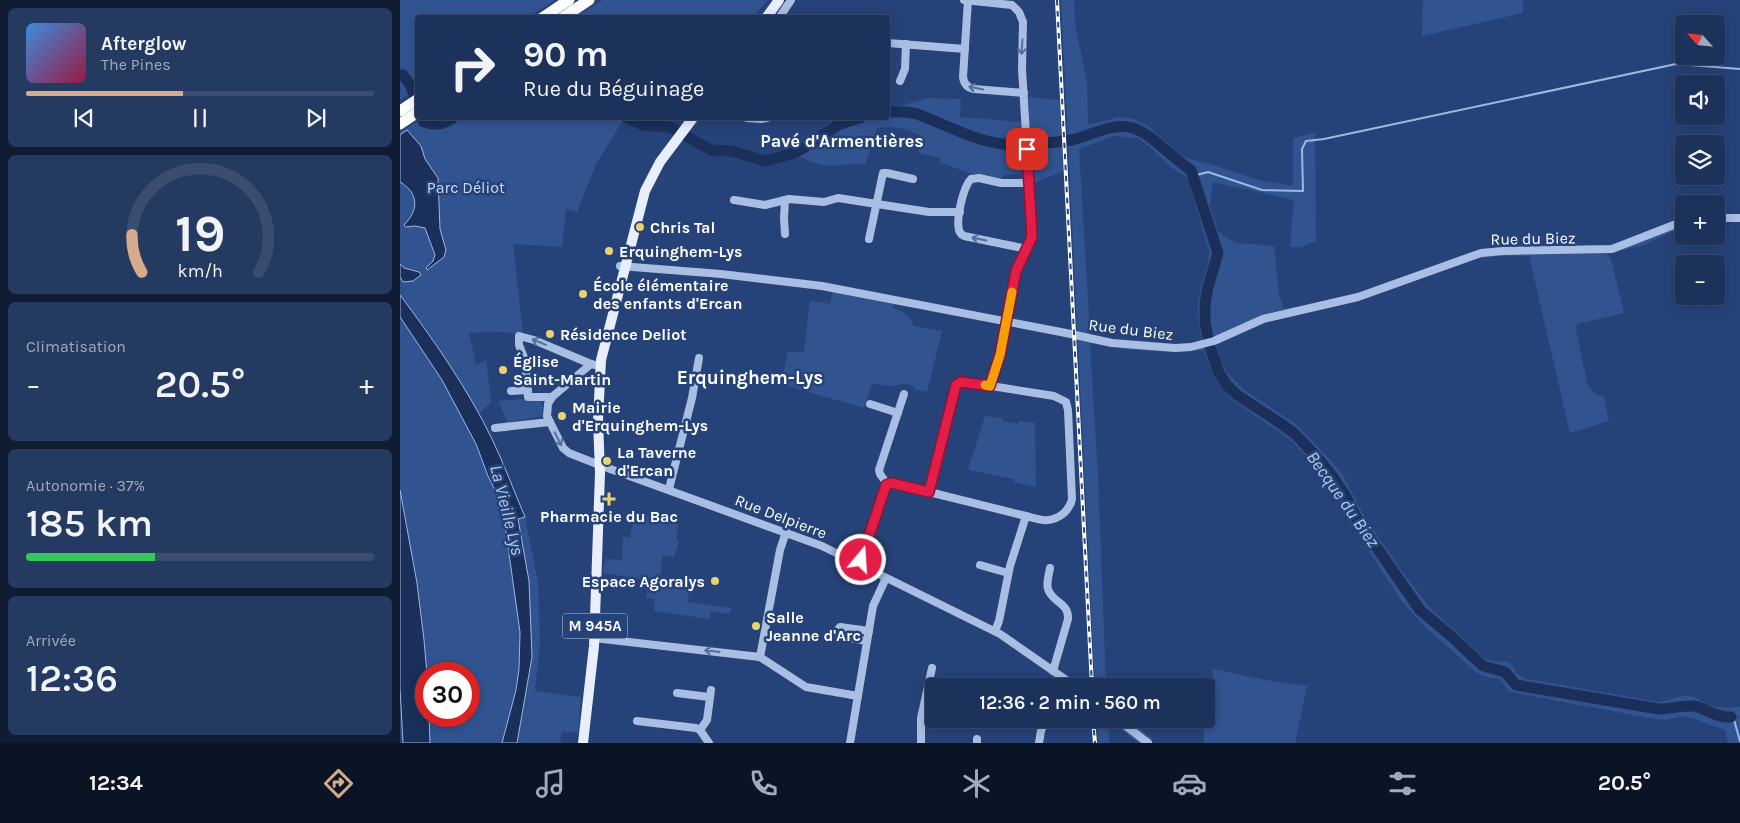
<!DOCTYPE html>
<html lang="fr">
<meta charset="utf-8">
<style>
:root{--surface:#1c325b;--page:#253a61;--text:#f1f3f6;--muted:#a0aabb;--line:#3a4d71;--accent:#d6ab8b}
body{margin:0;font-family:Karla,sans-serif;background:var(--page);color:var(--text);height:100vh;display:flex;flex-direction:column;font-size:19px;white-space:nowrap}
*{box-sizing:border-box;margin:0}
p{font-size:16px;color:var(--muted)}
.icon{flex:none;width:28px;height:28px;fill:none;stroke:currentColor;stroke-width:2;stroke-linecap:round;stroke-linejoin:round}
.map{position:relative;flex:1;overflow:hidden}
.drawer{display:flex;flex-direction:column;gap:8px;padding:8px;background:#0f1c32;width:400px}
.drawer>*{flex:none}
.guide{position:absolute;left:15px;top:15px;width:475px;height:105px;border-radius:5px;box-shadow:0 2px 12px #0003,0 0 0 1px var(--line);background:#1c325b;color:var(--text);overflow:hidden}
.needle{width:32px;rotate:297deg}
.controls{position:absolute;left:1275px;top:15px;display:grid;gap:10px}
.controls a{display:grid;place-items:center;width:50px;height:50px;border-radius:5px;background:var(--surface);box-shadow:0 2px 12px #0003,0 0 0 1px var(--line);font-size:25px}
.speed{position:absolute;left:15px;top:662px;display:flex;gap:10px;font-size:25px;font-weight:700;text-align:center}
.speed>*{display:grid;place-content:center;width:65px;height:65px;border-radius:50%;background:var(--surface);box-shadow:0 2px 12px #0003,0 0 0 1px var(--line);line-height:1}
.speed .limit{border:8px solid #d22;background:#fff;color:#111}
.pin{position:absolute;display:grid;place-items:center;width:42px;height:42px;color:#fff;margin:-21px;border-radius:10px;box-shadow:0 2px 8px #0006}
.me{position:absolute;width:55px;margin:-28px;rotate:18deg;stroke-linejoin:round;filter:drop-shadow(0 0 4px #0008)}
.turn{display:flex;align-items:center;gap:18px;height:105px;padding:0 25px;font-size:22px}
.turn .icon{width:65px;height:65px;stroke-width:2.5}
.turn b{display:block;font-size:35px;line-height:42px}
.big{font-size:38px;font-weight:600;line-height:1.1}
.drawer .tile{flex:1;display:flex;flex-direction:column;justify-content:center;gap:8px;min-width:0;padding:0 18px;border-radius:8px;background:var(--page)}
.drawer .dial{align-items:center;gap:0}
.dial svg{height:130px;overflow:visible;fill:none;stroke:var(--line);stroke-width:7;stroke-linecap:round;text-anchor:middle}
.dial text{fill:var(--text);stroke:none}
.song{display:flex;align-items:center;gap:15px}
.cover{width:60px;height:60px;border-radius:8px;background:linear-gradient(135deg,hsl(210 70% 55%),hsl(340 70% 35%))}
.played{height:5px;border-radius:2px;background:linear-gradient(90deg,var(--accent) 45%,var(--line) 45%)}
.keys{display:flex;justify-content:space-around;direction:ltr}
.heat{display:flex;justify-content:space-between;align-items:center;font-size:28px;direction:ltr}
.charge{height:8px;border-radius:4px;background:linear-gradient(90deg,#34c759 37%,var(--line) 0)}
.trip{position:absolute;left:525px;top:678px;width:290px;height:50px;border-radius:5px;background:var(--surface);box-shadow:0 2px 12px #0003,0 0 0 1px var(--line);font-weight:600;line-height:50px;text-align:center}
.dock{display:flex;height:80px;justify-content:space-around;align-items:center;background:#0b1424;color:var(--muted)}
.dock .icon{width:35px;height:35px}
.dock .current{color:var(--accent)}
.dock b{font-size:22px;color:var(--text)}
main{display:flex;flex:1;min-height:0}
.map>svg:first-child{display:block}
.green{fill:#315491;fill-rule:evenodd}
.water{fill:#1a305a;stroke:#9db8e4}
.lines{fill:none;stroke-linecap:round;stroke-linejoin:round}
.stream{stroke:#9db8e4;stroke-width:2}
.river{stroke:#1a305a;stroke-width:11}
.minor{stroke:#a9bee3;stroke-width:8}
.major{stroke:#e8eefc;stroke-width:10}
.highway{stroke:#fff;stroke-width:11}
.rail-casing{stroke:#fff;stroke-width:4}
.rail{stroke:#264379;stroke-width:2;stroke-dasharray:5.5;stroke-linecap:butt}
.oneway{stroke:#546e9e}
.route-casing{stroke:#92132f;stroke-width:12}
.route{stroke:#e11d48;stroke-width:9}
.slow{stroke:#f59e0b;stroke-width:9}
.poi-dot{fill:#ecd26e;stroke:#264379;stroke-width:2}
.labels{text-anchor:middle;stroke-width:5;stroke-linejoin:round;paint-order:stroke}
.shield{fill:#264379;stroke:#bec7d7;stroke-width:1}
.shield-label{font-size:15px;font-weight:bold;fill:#fff}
.park-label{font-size:16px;fill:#cbdaf3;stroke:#264379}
.poi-label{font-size:16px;font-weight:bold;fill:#fff;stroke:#264379;text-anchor:start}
.street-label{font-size:16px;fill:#fff;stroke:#264379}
.neighbourhood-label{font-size:18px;font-weight:bold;fill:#fff;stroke:#264379}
.water-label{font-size:18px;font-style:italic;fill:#b4c9eb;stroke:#264379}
.quarter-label{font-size:19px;font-weight:bold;fill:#fff;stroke:#264379}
</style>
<main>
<section class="drawer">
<div class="tile">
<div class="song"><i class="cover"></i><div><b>Afterglow</b><p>The Pines</p></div></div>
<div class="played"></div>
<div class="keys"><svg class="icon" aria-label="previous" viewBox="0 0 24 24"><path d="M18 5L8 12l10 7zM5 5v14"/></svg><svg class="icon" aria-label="pause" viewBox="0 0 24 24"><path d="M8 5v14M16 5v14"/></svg><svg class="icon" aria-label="next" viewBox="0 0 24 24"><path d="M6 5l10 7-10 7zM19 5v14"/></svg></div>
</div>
<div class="tile dial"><svg viewBox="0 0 100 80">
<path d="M14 69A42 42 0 1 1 86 69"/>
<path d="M14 69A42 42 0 0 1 8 46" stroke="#d6ab8b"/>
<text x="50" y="56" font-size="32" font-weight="700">19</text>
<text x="50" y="72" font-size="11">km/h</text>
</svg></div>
<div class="tile"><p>Climatisation</p>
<div class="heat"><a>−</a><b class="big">20.5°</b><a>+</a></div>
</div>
<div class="tile"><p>Autonomie · 37%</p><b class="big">185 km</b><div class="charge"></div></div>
<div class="tile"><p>Arrivée</p><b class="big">12:36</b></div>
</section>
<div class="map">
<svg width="1340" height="743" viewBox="0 0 1340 743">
<rect width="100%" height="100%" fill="#264379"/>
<g class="green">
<polygon points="0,0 155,0 128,17 18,18 17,89 0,100"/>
<polygon points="203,0 367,0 354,17 175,17"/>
<path d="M661 0H674L675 25 687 81 688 125 720 117 733 119 748 126 783 157 816 166 858 180 893 186V138L915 133 916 241 901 247H890L894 200 813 182 810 206 818 231 825 237 837 243 874 246 879 295 884 309 955 295 1086 248 1203 246 1220 243 1277 219 1279 229 1241 246 1206 253 1211 259 1224 313 1177 324 1176 331 1188 386 1196 395 1204 396 1209 421 1170 433 1129 256H1098L1075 259 951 303 872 320 816 345 820 361 827 373 844 390 897 425 931 461 943 475 964 516 1004 574 1031 609 1084 658 1096 662 1106 661 1111 664 1117 674 1127 679 1258 702C1268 701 1279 695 1290 696 1297 697 1304 703 1312 706 1321 708 1330 708 1340 707V743H1328L1325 730 1295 719 1282 716 1267 720 1249 718 1116 693 1109 691 1100 679 1087 677 1077 673 1022 624 1000 599 951 523 937 496 914 463 888 438 831 399 815 378 804 350 778 352 731 350 690 343 698 478 706 686H695ZM714 136 738 138 750 147 772 168 788 178 809 251C809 268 802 281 799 297 796 312 799 326 802 340 770 351 723 341 690 335L679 149Z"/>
<polygon points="1023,0 1123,0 1123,13 1022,36"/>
<polygon points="628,97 660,100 663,171 634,183"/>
<path d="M529 98 561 99 560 117 621 122 624 174 604 175 600 179 569 173 540 162 541 158 518 153 521 136C509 129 491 125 477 128L465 165C450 162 446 165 432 166 421 166 410 161 400 157L395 147 444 120 453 118H488V109Z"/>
<polygon points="23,118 220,118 224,119 197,162 177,212 166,209 162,247 113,244 123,334 98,332 69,333 76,365 86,360 91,402 79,414 30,335 0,295 0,132"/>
<path d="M433 292 494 304 493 308C503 311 510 316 514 326L542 331 527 392 514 389V386L506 384 488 386 472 383 464 408 381 384 388 351 404 353 410 301 430 304Z"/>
<polygon points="0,317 42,380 76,444 88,476 102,504 120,632 119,669 113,705 102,743 30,743 29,716 69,716 69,674 27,674 17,583 0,490"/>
<polygon points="139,398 141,400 143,416 108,422 98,401"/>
<polygon points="585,416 602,418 602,421 618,424 619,421 635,423 636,487 614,482 614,479 568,470"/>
<polygon points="235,512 278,524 276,540 279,541 274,557 263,555 259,584 289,589 288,602 331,608 330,614 311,611 310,619 254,611 255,599 246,598 249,580 203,573 205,559 222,560 223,537 230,538"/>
<polygon points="125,517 138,583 140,641 135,691 181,697 178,733 162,731 160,743 117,743 132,657 129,581 117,519"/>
<polygon points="813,669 865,680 907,686 895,743 804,743 804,719 806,719 806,712 810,711"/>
<polygon points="697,719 727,719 753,739 750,743 739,743 708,720 709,743 698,743"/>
</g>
<g class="water">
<path d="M7 130 21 146 25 159 38 178 40 229 46 250 44 257 27 270 26 268 33 261 35 255 25 228 15 226 6 227 4 225C19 210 19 193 0 182V135Z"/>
<polygon points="0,264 4,268 19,272 21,275 13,281 3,282 0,277"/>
<path d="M0 295C33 339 68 389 92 439 104 464 114 491 125 517L118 519 129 581 132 657 117 743H102L116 690 119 669 120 632 102 504 88 476 76 444 42 380 0 317Z"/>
<polygon points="0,490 17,583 24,640 27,674 26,716 29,716 30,743 3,743 0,688"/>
</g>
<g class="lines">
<g class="stream">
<polyline points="793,176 808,172 862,190 903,191 902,149 906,141 924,139 1276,64 1340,69"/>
<polyline points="1331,717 1334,720 1340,741"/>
</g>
<g class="river">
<polyline points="0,75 3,75 11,86 18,107"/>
<path d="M488 112H506L517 114C542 123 577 142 603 144 620 145 654 143 671 140 692 136 711 122 733 128 751 133 773 159 791 170L818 253 808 287 805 304V322L810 347 819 373 827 385 837 395 880 423 895 434 916 456 933 477 945 495 957 519 1020 610 1051 636 1083 666 1105 672 1116 685 1259 709C1271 709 1281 705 1294 706 1308 709 1316 718 1331 717"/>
<path d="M22 118 24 122C37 126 43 124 53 118"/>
<polyline points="227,118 243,125 270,127 311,150 332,151 365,161 391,154 402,149 440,124 460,118"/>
</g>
<g class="minor">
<polyline points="564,0 612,5 619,12 623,22 622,69 632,232 631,241 616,271 600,355 591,386 563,382 559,382 556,385 529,492 626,516"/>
<path d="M568 0 563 77C564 84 567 88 574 89L624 93"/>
<polyline points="379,18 391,0"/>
<polyline points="488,43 565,49"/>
<polyline points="500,81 505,69 506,44"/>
<polyline points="347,118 361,119 367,118"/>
<polyline points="334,200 365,205 389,199 424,202 438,198 529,212 560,212"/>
<polyline points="385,200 384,218 385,234"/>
<polyline points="1316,218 1340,218"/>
<polyline points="469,239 483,173 487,173 513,179"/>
<path d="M627 249 564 236C561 234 560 234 559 230 556 219 563 187 571 179L579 178 601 183H629"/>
<polyline points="220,266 321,274 422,286 666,333 712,343 775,348 791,347 814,341 863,319 958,297 1081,253 1103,251 1212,249 1284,221"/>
<polyline points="200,366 191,364 152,397 148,404 147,416 163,448 169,453 202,466 422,546 600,634 675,686"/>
<path d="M591 386 654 396 666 402 668 410 672 499C671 505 668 509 664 513 651 524 640 520 626 516L610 566 599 621 595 631"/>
<polyline points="111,391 128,390"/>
<polyline points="152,397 128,397 125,360 119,345 119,336 134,340 191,364"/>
<polyline points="470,404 498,413"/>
<polyline points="95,428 150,422"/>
<polyline points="487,484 494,483 529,492"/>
<polyline points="269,489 292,398 299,358"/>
<polyline points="459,565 483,490 487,484 480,474 479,470 504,394"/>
<polyline points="580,565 608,573"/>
<path d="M650 568C649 575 646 582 648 589 652 603 669 602 668 619L653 671"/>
<polyline points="194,638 360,657 406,687 458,696"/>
<polyline points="467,641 439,636 437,631 440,627 469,631"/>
<polyline points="360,657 380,550 386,532"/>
<polyline points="277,693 309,697"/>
<polyline points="717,719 748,743"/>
<polyline points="237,721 296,728 300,730 309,743"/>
<polyline points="300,730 307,720 311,690"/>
<polyline points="450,743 473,606 486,578"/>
<polyline points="521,743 521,718 532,668"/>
<polyline points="577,743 577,739"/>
<polyline points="639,743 641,731 646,719"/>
</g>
<g class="major">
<polyline points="366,18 379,0"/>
<polyline points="183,743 194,646 200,473 198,420 201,360 245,191 260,162 293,118"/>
</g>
<g class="highway">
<polyline points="142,18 169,0"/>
<polyline points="162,18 189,0"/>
<polyline points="0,111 18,99"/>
<polyline points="0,124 18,112"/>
</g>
<g class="rail-casing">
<g id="rail">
<polyline points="657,0 692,686"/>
<polyline points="693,719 695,743"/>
</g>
</g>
<use href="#rail" class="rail"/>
</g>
<defs><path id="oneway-shaft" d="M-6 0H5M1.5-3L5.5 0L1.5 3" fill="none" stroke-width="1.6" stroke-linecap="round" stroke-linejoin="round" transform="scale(1.25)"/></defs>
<g class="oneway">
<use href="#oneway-shaft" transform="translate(622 47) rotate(94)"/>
<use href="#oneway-shaft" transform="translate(576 88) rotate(-168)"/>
<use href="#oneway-shaft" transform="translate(579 239) rotate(-168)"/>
<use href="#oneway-shaft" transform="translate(139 342) rotate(-158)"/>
<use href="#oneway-shaft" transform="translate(158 439) rotate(63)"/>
<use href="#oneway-shaft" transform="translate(312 651) rotate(-173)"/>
</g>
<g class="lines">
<g class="route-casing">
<polyline id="route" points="461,560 486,485 491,483 529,492 556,385 561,382 590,386 600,355 616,271 632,237 627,149"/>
</g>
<use href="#route" class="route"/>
<polyline class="slow" points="585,385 590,386 600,355 612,292"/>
</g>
<g class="poi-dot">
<circle cx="240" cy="227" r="5"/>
<circle cx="209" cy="251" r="5"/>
<circle cx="183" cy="294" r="5"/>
<circle cx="150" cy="334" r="5"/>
<circle cx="103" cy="370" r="5"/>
<circle cx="162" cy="416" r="5"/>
<circle cx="207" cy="461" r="5"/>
<path d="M206.5 491.5h5v5h5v5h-5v5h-5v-5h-5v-5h5z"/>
<circle cx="315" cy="581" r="5"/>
<circle cx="356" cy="626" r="5"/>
</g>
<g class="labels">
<rect class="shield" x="162.5" y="613.5" width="65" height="25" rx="4"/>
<g class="shield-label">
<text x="195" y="631">M 945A</text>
</g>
<g class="park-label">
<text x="66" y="193">Parc Déliot</text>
</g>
<g class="poi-label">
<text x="250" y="233">Chris Tal</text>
<text x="219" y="257">Erquinghem-Lys</text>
<text x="193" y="291">École élémentaire<tspan x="193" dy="18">des enfants d'Ercan</tspan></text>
<text x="160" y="340">Résidence Deliot</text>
<text x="113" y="367">Église<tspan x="113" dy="18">Saint-Martin</tspan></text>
<text x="172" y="413">Mairie<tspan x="172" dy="18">d'Erquinghem-Lys</tspan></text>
<text x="217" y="458">La Taverne<tspan x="217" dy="18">d'Ercan</tspan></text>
<text x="209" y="522" text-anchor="middle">Pharmacie du Bac</text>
<text x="305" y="587" text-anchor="end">Espace Agoralys</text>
<text x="366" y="623">Salle<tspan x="366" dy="18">Jeanne d'Arc</tspan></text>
</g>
<g class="street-label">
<text transform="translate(1133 238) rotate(-1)" y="6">Rue du Biez</text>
<text transform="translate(731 329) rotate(7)" y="6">Rue du Biez</text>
<text transform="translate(381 516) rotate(21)" y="6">Rue Delpierre</text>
</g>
<g class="neighbourhood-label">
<text x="442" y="147">Pavé d'Armentières</text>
</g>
<g class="water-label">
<text transform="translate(943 499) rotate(55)" y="6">Becque du Biez</text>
<text transform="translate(107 510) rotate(76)" y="6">La Vieille Lys</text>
</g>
<g class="quarter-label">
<text x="350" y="384">Erquinghem-Lys</text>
</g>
</g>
</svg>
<div class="controls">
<a><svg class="needle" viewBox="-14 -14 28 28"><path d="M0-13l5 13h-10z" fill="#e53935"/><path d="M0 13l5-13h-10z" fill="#a0aabb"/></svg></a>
<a><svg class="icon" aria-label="sound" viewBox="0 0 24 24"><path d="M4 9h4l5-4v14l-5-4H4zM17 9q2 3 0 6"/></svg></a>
<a><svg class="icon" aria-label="layers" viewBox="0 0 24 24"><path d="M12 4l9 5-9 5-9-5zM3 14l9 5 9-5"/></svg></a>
<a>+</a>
<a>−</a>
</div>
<div class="speed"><div class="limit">30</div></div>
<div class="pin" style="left:627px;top:149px;background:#d93025"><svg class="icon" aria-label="arrive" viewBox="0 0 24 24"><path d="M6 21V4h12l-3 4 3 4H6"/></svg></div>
<svg class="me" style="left:461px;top:560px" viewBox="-20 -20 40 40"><circle r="17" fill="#e11d48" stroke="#fff" stroke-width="3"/><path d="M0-11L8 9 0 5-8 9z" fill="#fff"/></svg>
<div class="trip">12:36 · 2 min · 560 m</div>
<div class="guide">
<div class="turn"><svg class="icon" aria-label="right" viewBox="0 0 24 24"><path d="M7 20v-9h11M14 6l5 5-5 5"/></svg><div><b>90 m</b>Rue du Béguinage</div></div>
</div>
</div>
</main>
<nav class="dock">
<b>12:34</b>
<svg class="icon current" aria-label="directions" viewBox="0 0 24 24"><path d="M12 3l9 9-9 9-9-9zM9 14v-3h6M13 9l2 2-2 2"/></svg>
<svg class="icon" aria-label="music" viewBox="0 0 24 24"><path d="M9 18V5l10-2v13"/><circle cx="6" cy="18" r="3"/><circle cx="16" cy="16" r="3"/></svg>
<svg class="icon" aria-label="phone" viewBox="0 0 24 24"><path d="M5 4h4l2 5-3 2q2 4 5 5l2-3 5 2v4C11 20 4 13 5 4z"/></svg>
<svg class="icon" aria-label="climate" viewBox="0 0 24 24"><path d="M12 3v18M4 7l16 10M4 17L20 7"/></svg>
<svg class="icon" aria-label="car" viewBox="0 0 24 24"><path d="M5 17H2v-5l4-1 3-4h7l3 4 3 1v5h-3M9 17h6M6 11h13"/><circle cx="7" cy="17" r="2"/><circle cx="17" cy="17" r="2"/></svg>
<svg class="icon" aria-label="filters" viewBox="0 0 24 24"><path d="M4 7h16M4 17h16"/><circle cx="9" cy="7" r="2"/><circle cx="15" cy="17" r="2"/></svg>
<b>20.5°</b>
</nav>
